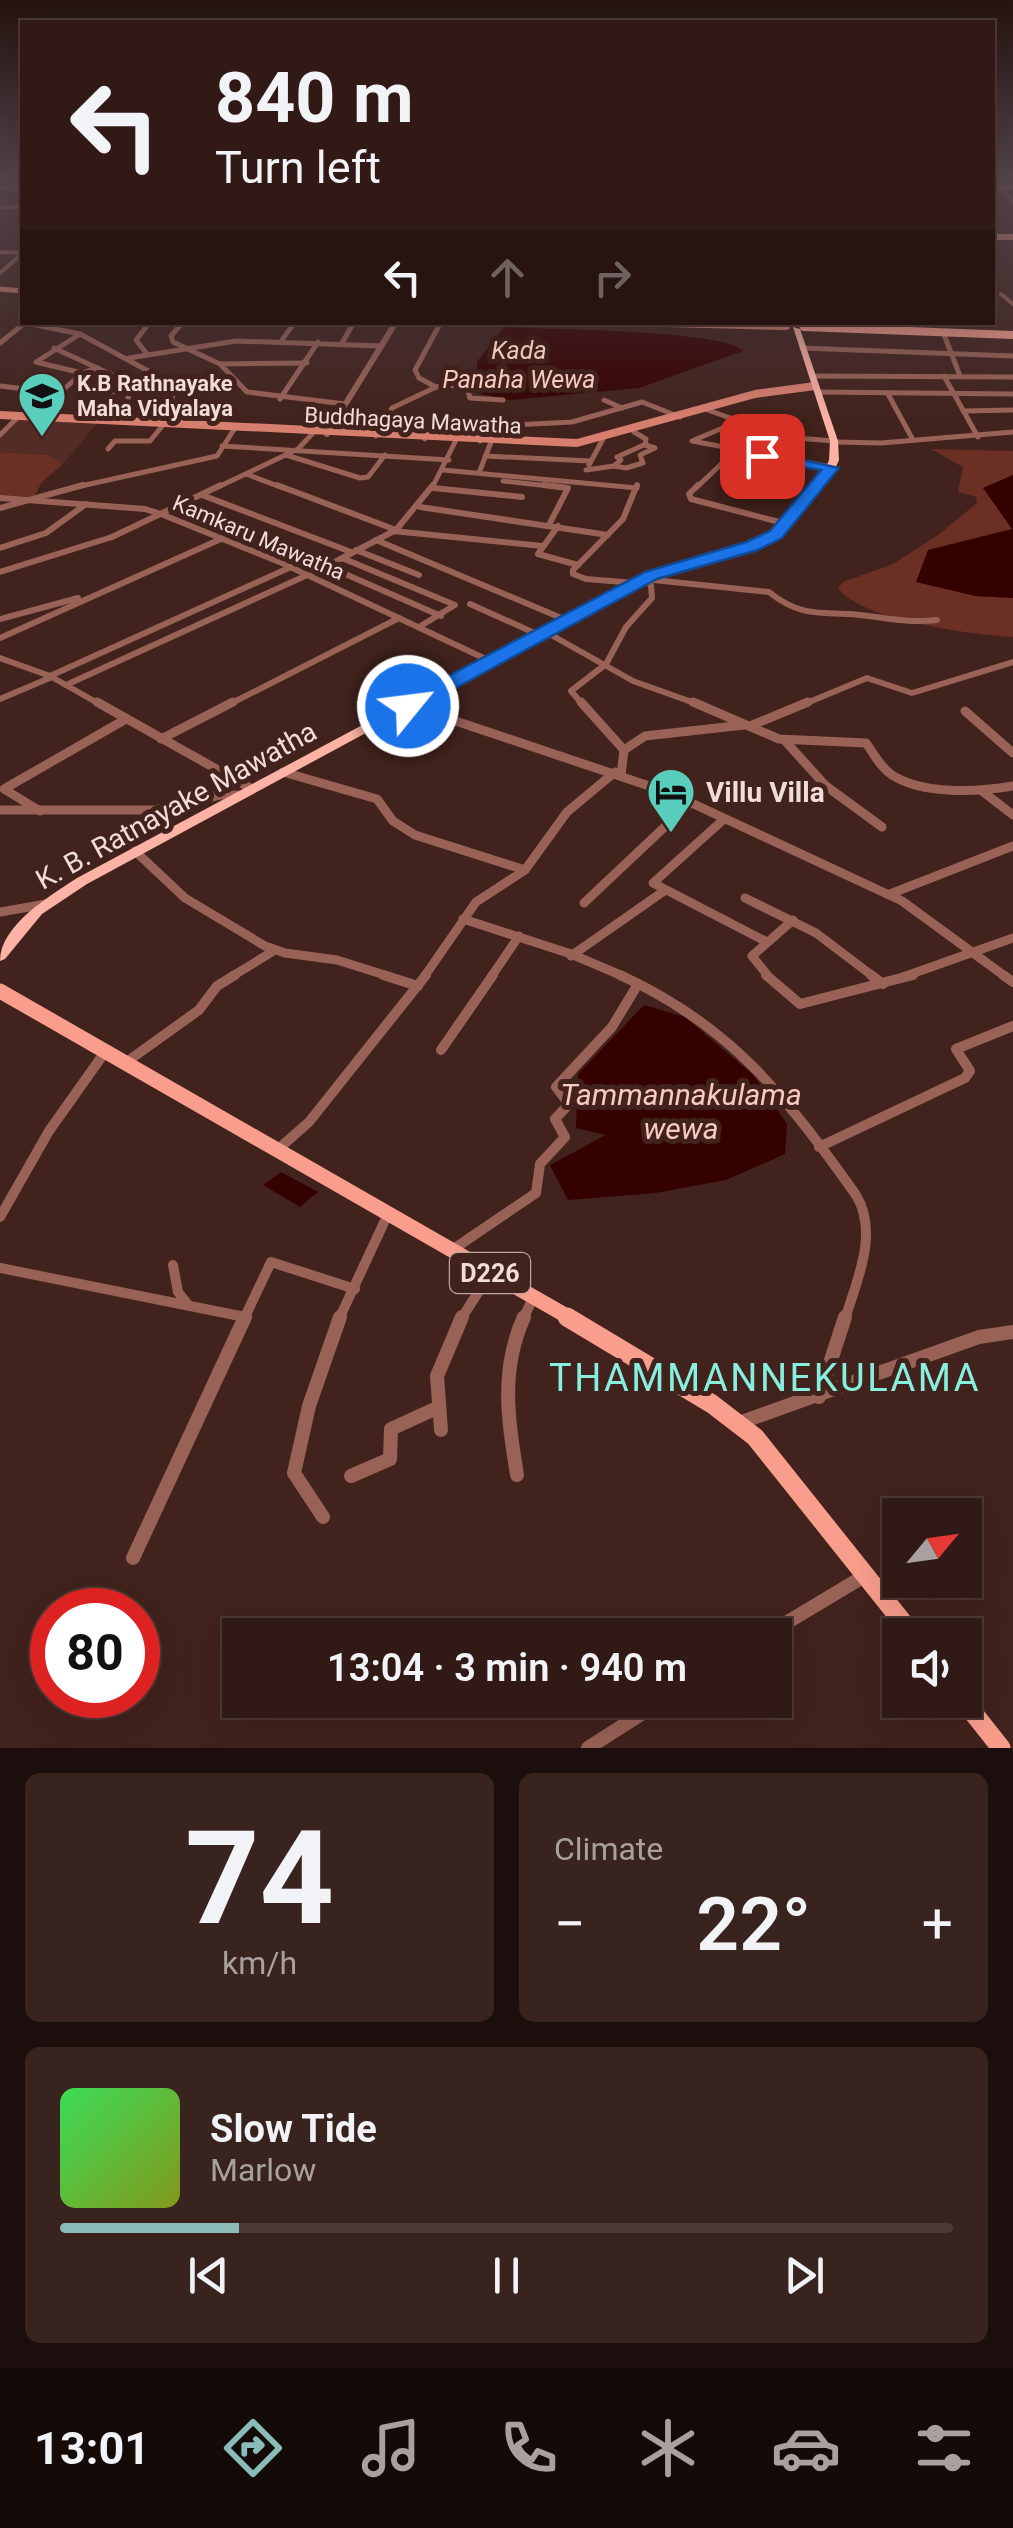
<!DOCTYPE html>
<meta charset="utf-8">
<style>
:root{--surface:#311a15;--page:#39231e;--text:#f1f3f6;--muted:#a8a1a0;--line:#4c3834;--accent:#8bbbb9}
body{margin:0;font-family:Roboto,sans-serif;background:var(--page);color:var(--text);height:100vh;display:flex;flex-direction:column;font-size:38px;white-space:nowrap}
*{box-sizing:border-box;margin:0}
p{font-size:32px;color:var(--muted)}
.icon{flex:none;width:55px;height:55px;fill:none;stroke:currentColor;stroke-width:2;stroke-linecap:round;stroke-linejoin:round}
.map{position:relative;height:1748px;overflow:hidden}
.sheet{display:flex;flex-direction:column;gap:25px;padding:25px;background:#1b0e0c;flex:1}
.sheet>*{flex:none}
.guide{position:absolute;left:20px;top:20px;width:975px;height:305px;border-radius:0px;box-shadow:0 10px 40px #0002,0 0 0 2px var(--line);background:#311a15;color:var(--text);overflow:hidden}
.needle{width:65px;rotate:61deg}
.tools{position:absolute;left:882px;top:1498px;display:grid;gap:20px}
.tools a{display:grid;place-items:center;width:100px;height:100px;border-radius:0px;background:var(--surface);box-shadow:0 10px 40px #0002,0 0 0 2px var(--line);font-size:50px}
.speed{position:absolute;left:30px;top:1588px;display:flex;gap:20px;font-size:50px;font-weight:700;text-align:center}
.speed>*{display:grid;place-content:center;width:130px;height:130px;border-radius:50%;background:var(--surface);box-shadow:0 10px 40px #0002,0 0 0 2px var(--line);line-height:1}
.speed .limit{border:15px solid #d22;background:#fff;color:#111}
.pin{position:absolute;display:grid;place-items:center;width:85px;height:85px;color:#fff;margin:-42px;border-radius:20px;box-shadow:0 5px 15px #0006}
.me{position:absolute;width:110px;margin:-55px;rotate:61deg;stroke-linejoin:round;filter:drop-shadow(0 0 8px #0008)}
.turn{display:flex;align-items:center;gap:35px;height:210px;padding:0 30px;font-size:45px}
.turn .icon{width:130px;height:130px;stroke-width:2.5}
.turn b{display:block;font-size:70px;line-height:85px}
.lanes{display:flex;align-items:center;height:95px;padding:0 30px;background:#0003;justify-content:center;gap:50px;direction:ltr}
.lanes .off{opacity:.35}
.big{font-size:75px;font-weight:600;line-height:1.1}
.sheet .widget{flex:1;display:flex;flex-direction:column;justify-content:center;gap:15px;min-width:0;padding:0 35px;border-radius:15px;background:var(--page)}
.sheet .dial{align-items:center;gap:0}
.dial b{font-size:130px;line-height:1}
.song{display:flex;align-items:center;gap:30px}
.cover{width:120px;height:120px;border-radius:15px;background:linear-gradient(135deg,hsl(130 70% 55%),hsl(70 70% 35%))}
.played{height:10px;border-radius:5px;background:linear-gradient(90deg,var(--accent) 20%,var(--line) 20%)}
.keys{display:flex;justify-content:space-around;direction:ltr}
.heat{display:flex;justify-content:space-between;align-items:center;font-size:55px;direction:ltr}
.sheet .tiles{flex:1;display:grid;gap:25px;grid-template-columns:1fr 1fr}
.widget:last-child{grid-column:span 2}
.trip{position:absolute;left:222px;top:1618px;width:570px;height:100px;border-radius:0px;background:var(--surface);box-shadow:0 10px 40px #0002,0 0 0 2px var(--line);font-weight:600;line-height:100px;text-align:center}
.tabs{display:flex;height:160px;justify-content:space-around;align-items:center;background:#140a08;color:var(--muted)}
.tabs .icon{width:70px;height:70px}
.tabs .active{color:var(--accent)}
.tabs b{font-size:45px;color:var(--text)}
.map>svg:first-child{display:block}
.built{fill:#522c25}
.green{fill:#6b2f24}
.water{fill:#350100}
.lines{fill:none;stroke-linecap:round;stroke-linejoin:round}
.minor-far5{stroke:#996257;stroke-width:4}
.minor-far4{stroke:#996257;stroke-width:5}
.minor-far3{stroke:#996257;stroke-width:6}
.minor-far2{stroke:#996257;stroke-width:9}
.minor-far1{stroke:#996257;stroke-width:10}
.minor{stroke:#996257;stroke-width:14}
.tertiary{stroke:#996257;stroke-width:6}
.secondary-far1{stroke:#d77f6e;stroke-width:5}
.secondary{stroke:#d77f6e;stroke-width:8}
.primary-far3{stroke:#f99e8c;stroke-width:6}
.primary-far2{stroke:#f99e8c;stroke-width:8}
.primary-far1{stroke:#f99e8c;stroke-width:15}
.primary{stroke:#f99e8c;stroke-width:19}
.trunk{fill:#fcb2a4;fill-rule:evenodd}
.route{fill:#1a73e8;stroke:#114b97;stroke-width:2.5}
.labels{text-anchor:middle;stroke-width:10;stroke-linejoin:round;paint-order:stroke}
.far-poi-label{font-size:22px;font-weight:bold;fill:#f2dcd8;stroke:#41221c;text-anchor:start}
.far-street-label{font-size:22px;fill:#f2dcd8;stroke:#41221c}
.far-water-label{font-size:25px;font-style:italic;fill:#f8cac0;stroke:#41221c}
.shield{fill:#41221c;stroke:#bda4a0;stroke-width:2.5}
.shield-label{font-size:25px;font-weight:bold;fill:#f2dcd8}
.poi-label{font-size:28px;font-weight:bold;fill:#f2dcd8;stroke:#41221c;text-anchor:start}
.street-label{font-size:28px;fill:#f2dcd8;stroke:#41221c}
.water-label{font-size:30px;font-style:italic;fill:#f8cac0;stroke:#41221c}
.near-quarter-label{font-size:38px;letter-spacing:2.5px;fill:#88efdf;stroke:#41221c}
</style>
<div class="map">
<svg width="1013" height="1748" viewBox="0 0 1013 1748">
<rect width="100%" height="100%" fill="#41221c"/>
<polygon class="built" points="19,416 100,420 63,464 48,455 0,452 0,435"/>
<g class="green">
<path d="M931 449 1013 451V475L983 488 1013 529 929 550 975 596 1013 598V637C974 635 860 620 838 588L843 582 893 564 938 535 977 503 976 497 958 492 963 467Z"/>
<polygon points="0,452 48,455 63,464 42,482 32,500 0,498"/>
</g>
<g class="water">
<path d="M504 327C541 329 727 330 743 351L639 388 510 400 477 393V362Z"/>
<polygon points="1013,475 1013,598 975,596 916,582 928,550 1012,529 983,488"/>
<polygon points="644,1005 685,1017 753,1075 787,1124 785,1154 726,1180 655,1193 568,1200 550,1165 606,1135 576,1128 578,1074"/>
<polygon points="281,1172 318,1192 300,1207 263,1185"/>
</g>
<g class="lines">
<g class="minor-far5">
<polyline points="992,180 1013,202"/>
<polyline points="993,181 1013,181"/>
<polyline points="5,187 22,180"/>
<polyline points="0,188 22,190"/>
<polyline points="0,208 22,206"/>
<polyline points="0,252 22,253"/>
<polyline points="0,273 22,254"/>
<polyline points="1001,294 1013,304"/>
</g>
<g class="minor-far4">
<polyline points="183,322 171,336 173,342 220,364 247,392 345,404"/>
<polyline points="26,323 80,334 163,379 173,389 172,403 154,423"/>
<polyline points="943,332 960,376"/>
<polyline points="80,334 36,362 82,373"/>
<polyline points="282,340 295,322"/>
<polyline points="0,343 26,322"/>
<polyline points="342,343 354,322"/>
<polyline points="54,348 121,379 130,388 127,404"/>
<polyline points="802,348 1013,356"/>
<polyline points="147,354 136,340 150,322"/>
<polyline points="129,358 236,341 381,346"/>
<polyline points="220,364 307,363"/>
<polyline points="812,376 1013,377"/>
<polyline points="944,376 978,437"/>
<polyline points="0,386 58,393"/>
<polyline points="436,387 466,384 470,398 503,400"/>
<polyline points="817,392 1013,394"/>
<polyline points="888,394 913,440"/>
<polyline points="280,399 318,342"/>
<polyline points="604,400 622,408"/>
<polyline points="705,409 783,437 834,441"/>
<polyline points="963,411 1013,410"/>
<polyline points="33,417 82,373 98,368"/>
<polyline points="88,420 124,382"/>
<polyline points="739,421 692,441 831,467"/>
<polyline points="0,435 19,416"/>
<polyline points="376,436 392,408 436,387 419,378 415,370 441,322"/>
<polyline points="425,439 432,419"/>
<polyline points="480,441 495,426 572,422 642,402 680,417"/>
<polyline points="835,442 881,443 1013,432"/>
<polyline points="222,446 449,460"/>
<polyline points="108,449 115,441 150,441 164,424"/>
<polyline points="286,455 360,478 368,477 385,455"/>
<polyline points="485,456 590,461"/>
<polyline points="589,465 603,439"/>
<polyline points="614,466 626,468 643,463 640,455 655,448 645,445 646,439 634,432"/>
<polyline points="443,470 637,488"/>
<polyline points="586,470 614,466 621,460 617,457 646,444"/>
<polyline points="479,473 491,442"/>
<polyline points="246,474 283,488"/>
<polyline points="503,481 567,488"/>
<polyline points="72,488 217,456 235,428"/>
<polyline points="216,488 298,449 313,433"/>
<polyline points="432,488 456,440"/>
<polyline points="696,488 735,451"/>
</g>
<g class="minor-far3">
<polyline points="277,485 396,530"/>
<polyline points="544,485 568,488 549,525"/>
<polyline points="698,485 689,494 691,499 787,524"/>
<polyline points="433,488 522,497"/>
<polyline points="202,495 351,552"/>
<polyline points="0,498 145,509 161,514 282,563 490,661"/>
<polyline points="420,507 608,535"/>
<polyline points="0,508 83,485"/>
<polyline points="558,526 538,554 578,565"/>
<polyline points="393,531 542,546"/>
<polyline points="376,540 566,620"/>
<polyline points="0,548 46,533 86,504"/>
<polyline points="356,550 419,575"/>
<polyline points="342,558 455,605 419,627"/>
<polyline points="327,566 441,616"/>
<polyline points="0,572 112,537 221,485"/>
<path d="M644 579 769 592C797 615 817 613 850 614 880 616 907 624 937 620"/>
<polyline points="635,583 586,579 573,574 573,570 623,519 637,485"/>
<polyline points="470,604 539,635"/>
<polyline points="0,619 78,598"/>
<polyline points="546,632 633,681 700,705"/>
<polyline points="0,638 223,538"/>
<polyline points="0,658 50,676 101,705"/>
<polyline points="50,676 291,567"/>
<polyline points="66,685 327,566 396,530 433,485"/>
<polyline points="0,699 52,677"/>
<polyline points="228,705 399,618"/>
<polyline points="583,705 571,691 606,664 626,627 652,598 651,585 645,581"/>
<polyline points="802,705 867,678 912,693 1013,662"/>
</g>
<g class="minor-far2">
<polyline points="97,702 252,789"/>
<polyline points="581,702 624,750 621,775"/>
<path d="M693 702 779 739 866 743C874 754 880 767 892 775 923 795 978 792 1013 786"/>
<polyline points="408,705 670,793 902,901 1006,977"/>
<polyline points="965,711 1013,753"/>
<polyline points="750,726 808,702"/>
<polyline points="161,739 233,702"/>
<polyline points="786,742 826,786 882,827"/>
<polyline points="624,750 645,736 744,725"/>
<polyline points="283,772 377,799 393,821 415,835 525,870"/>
<polyline points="982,791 1013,815"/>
<polyline points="0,810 155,810 220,795 240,795"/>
<polyline points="40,811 4,789 126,719"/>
<polyline points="723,820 653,883 767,942"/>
<polyline points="135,851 185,898 265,946 285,953 337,960 391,977"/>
<polyline points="890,894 1013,846"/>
<polyline points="745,898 816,933 874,977"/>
<polyline points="584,903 690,803"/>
<polyline points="0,912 46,904"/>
<polyline points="463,919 571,954 625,977"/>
<polyline points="571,956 664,891"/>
<polyline points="231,977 275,950"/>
<polyline points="424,977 476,902 525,870 567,812 615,772"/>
<polyline points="491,977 519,936"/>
<polyline points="769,977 752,956 793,920"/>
<polyline points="903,977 1013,938"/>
</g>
<g class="minor-far1">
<polyline points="383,975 418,986"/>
<path d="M620 975C732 1026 786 1097 856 1195 879 1233 857 1280 845 1319"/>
<polyline points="766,975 800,1004 913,975"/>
<polyline points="871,975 883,984"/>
<polyline points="1003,975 1013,982"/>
<polyline points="441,1050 493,975"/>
<polyline points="125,1063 199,1010 217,986 235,975"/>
<polyline points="819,1147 965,1078 970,1071 956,1049 1013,1026"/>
<polyline points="276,1151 309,1122 426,975"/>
<polyline points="0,1217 49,1131 105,1052"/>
<polyline points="452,1250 536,1193 540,1164 565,1137 555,1119 569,1104 556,1087 612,1027 638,984"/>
<polyline points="173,1265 178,1292 189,1306"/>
<polyline points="0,1268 245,1317"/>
<polyline points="244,1319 271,1262 355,1289"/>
<polyline points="339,1319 388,1214"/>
<polyline points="461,1319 490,1274"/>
<polyline points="523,1319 533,1298"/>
</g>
<g class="minor">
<polyline points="819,1397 845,1317"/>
<polyline points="739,1423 979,1337 1013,1332"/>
<polyline points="441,1430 437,1376 462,1317"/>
<path d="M517 1475C508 1419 500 1370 524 1317"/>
<polyline points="351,1476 390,1459 391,1429 439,1407"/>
<polyline points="323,1517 294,1473 309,1406 340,1317"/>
<polyline points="133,1558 245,1317"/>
<polyline points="766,1635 866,1575"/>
<polyline points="588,1748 663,1700"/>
</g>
<polyline class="tertiary" points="327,434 396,322"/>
<polyline class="secondary-far1" points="0,289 22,291"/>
<g class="secondary">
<polyline points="628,322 786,326"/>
<polyline points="0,415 577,443 755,394 815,386"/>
</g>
<g class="primary-far3">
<polyline points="992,188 1013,187"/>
<polyline points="992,237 1013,237"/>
</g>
<polyline class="primary-far2" points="804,327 1013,335"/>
<polyline class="primary-far1" points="0,991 572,1319"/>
<g class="primary">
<polyline points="567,1317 712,1404 755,1437 913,1635"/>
<polyline points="963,1700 1001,1748"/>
</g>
<path class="trunk" d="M793 327 800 329 838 441 839 460 834 471 790 526 772 542 639 585 87 884 42 914 5 959 0 961C0 925 50 896 77 878L631 581 764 538 784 522 825 470 829 460 830 441Z"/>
</g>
<linearGradient id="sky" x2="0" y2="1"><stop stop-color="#24130f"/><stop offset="0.42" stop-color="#54444b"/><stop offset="1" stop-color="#54444b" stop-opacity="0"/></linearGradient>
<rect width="1013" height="421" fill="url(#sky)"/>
<polygon class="route" points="762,451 839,468 782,538 758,550 657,579 415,710 401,710 401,701 645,572 746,542 770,531 821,470 756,459 756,452"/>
<defs>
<g id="school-pin" transform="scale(2.5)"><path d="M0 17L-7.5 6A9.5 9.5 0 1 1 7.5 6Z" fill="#5acebd" stroke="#41221c"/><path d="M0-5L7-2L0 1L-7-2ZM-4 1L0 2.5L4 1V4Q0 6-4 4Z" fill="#111"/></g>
<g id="hotel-pin" transform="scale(2.5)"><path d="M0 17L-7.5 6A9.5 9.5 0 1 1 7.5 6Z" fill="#5acebd" stroke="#41221c"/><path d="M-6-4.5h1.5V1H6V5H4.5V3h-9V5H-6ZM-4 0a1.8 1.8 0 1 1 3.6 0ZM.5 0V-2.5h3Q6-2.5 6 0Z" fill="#111"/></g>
</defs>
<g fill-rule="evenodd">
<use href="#school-pin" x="42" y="396"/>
<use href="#hotel-pin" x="671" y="792"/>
</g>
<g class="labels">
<g class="far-poi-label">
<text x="77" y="391">K.B Rathnayake<tspan x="77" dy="25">Maha Vidyalaya</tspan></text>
</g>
<g class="far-street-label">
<text transform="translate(413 420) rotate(3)" y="8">Buddhagaya Mawatha</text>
<text transform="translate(259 537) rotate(23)" y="8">Kamkaru Mawatha</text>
</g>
<g class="far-water-label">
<text x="519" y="359">Kada<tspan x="519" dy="29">Panaha Wewa</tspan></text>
</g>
<rect class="shield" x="450" y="1253" width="80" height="40" rx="8"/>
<g class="shield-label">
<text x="490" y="1282">D226</text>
</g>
<g class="poi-label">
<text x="706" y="802">Villu Villa</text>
</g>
<g class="street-label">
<text transform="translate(176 805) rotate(-29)" y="10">K. B. Ratnayake Mawatha</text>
</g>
<g class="water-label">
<text x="681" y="1105">Tammannakulama<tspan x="681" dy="34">wewa</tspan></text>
</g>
<g class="near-quarter-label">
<text x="765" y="1391">THAMMANNEKULAMA</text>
</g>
</g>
</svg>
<div class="tools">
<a><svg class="needle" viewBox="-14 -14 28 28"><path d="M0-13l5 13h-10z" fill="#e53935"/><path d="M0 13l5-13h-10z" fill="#a8a1a0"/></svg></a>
<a><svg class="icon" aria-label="sound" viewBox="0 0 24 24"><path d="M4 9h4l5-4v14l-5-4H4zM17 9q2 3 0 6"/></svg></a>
</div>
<div class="speed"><div class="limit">80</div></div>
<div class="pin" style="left:762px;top:456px;background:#d93025"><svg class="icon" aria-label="arrive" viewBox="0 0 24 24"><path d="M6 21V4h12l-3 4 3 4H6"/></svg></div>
<svg class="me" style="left:408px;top:706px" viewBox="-20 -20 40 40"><circle r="17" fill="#1a73e8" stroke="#fff" stroke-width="3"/><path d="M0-11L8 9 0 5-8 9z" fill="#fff"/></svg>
<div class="trip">13:04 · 3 min · 940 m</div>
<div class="guide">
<div class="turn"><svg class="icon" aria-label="left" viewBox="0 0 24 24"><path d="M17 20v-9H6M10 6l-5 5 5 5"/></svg><div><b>840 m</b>Turn left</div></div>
<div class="lanes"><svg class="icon" aria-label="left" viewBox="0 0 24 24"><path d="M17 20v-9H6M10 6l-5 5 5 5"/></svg><svg class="icon off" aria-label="ahead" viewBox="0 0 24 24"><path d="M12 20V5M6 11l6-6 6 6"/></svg><svg class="icon off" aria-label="right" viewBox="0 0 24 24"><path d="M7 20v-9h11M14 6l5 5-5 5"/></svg></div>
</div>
</div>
<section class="sheet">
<div class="tiles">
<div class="widget dial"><b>74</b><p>km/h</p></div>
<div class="widget"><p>Climate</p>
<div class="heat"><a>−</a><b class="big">22°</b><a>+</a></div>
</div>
<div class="widget">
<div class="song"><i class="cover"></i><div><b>Slow Tide</b><p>Marlow</p></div></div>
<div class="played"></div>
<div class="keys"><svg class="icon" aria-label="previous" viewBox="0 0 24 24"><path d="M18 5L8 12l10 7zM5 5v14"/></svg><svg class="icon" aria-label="pause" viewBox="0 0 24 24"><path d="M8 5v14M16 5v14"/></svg><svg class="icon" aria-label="next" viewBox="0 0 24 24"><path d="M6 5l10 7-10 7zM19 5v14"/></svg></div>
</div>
</div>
</section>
<nav class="tabs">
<b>13:01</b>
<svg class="icon active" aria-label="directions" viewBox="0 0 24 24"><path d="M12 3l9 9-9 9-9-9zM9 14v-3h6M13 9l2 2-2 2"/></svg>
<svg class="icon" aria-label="music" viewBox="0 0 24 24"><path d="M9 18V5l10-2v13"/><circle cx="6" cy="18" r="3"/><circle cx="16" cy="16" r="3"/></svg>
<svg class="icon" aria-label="phone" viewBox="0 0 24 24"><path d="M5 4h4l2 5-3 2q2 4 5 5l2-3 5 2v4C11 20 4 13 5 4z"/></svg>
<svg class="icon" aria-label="climate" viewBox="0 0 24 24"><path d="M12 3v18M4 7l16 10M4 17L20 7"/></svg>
<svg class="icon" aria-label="car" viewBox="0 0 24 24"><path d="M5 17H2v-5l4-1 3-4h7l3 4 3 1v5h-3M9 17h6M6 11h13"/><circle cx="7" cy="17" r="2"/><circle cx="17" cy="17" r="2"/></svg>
<svg class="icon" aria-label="filters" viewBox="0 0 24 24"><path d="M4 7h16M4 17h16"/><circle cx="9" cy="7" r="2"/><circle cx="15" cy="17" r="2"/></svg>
</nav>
